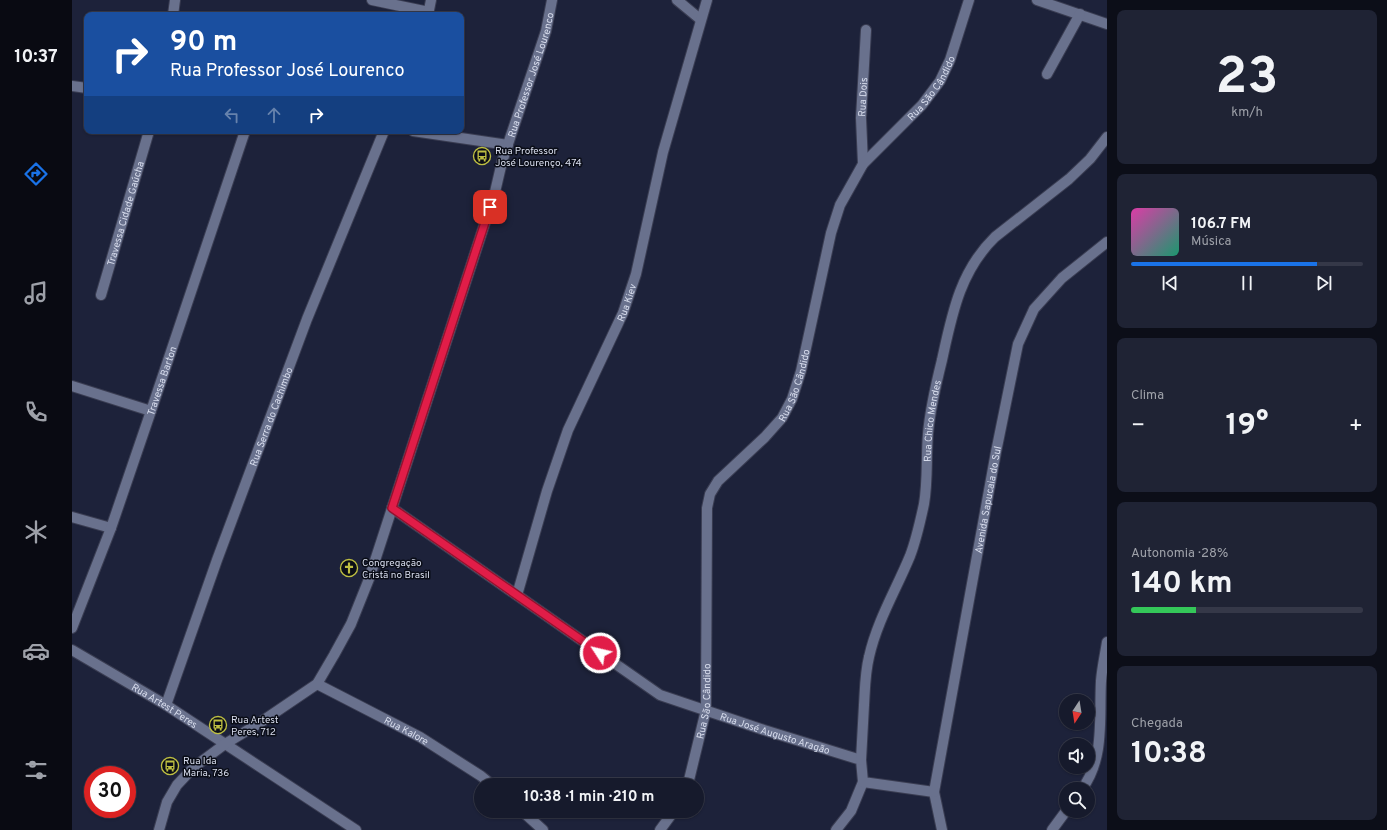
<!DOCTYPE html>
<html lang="pt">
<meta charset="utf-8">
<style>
:root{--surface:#161a2c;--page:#1f2334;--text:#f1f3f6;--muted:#9ea1a9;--line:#353848;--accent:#1a73e8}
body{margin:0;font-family:Overpass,sans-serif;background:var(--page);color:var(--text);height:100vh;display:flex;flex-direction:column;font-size:15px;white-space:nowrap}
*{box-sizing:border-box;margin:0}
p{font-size:13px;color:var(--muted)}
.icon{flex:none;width:22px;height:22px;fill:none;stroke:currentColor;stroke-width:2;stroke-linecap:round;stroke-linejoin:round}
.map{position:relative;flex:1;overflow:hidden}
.details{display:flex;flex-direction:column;gap:10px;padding:10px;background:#0c0e18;width:280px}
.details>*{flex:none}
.top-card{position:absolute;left:12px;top:12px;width:380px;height:122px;border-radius:8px;box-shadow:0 1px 3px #0004,0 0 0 1px var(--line);background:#1a4fa0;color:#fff;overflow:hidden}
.needle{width:26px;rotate:192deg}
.fabs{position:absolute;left:987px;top:694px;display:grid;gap:8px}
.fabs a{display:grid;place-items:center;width:36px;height:36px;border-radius:50%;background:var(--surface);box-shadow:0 1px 3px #0004,0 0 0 1px var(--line);font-size:20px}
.speed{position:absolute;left:12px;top:766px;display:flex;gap:8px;font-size:20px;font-weight:700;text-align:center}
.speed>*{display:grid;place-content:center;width:52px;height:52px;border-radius:50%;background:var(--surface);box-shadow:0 1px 3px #0004,0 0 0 1px var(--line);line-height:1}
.speed .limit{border:6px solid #d22;background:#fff;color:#111}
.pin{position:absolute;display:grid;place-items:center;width:34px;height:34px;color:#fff;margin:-17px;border-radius:8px;box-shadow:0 2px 6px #0006}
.me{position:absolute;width:44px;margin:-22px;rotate:305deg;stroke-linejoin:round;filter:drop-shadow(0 0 3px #0008)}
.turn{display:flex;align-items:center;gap:14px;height:84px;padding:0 20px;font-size:18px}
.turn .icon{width:52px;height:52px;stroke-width:2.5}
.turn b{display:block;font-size:28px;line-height:34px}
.lanes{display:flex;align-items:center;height:38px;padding:0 20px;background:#0003;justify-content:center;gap:20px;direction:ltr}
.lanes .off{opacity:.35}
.big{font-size:30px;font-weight:700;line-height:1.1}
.details .tile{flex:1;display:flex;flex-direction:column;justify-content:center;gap:6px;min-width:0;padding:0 14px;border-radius:8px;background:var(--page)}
.details .dial{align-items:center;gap:0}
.dial b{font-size:52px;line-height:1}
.song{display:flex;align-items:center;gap:12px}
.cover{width:48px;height:48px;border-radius:6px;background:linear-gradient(135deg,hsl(320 70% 55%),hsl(160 70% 35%))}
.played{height:4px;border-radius:2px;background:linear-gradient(90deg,var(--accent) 80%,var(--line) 80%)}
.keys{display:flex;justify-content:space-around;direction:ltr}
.heat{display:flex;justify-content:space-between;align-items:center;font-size:22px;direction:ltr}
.charge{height:6px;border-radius:3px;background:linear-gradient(90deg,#34c759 28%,var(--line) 0)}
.trip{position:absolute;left:402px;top:778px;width:230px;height:40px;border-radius:20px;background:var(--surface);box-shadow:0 1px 3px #0004,0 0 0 1px var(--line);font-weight:700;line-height:40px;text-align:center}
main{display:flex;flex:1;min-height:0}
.tabs{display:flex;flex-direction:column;width:72px;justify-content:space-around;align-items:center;background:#090a12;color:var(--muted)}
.tabs .icon{width:28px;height:28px}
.tabs .on{color:var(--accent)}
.tabs b{font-size:18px;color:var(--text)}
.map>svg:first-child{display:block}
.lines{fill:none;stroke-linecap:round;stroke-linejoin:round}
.lane-casing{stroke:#3a3d52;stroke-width:12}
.street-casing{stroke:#3a3d52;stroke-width:12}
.secondary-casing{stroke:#3a3d52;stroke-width:12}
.lane{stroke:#69718d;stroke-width:10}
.street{stroke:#69718d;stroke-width:10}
.secondary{stroke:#69718d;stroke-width:10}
.route-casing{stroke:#92132f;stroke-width:10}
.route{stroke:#e11d48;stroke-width:7}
.labels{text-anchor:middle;stroke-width:3;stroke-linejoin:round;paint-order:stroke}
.street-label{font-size:10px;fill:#d8dded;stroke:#0a0d17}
.poi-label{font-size:10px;fill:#d8dded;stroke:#0a0d17;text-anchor:start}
</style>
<main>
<nav class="tabs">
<b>10:37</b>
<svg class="icon on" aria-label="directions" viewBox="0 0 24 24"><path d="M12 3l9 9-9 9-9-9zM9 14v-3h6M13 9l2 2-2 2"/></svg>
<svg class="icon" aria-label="music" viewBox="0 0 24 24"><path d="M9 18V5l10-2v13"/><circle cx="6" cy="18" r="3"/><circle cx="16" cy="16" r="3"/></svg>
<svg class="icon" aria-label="phone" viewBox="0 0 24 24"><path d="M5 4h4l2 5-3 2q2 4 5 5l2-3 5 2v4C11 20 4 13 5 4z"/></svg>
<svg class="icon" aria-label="climate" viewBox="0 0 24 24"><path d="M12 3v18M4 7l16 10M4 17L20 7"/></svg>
<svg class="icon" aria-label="car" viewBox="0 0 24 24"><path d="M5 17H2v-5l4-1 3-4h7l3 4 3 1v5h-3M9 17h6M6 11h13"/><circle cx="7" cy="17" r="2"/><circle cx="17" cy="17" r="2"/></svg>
<svg class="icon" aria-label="filters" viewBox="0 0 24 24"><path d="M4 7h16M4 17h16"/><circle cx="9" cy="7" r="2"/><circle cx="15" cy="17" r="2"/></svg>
</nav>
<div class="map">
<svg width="1035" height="830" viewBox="0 0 1035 830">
<rect width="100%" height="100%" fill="#1d223a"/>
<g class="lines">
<g class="lane-casing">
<g id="lane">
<polyline points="862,792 870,830"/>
<polyline points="764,830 779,811 791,782"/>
</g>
</g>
<g class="street-casing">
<g id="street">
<polyline points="300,0 357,12"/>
<polyline points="605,0 628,19"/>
<polyline points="965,0 1035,24"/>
<polyline points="101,15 103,0"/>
<polyline points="356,15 359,0"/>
<polyline points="975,74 1008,14"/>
<polyline points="0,86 15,88"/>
<polyline points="341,131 436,145"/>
<path id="s1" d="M791 164 789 118 794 30"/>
<path id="s2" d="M29 295 77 131"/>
<polyline points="0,386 79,411"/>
<path id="s3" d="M320 508 588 695 692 730 789 760 791 782 862 792 924 452 946 344 962 309 990 278 1035 242"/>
<polyline points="0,517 39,528"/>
<path id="s4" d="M445 595 475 491 496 430 551 313 564 274 591 152 635 0"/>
<path id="s5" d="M0 628 39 528 79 411 173 131"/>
<path id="s6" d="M0 650 94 705 284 830"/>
<path id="s7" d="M245 684 348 737 409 776 420 785"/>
<path id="s8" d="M94 705 145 560 235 319 312 131"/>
<path id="s9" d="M789 760C790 742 791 723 792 705 793 689 793 673 797 657 805 621 824 590 838 556 843 543 849 518 852 504 856 481 854 457 856 434 858 409 864 384 870 360 880 314 888 271 923 237L997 179 1018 159 1035 137"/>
<path id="s10" d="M615 785 617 780 634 710 635 508 638 494 646 481 693 437 710 418 720 399 729 371 759 233 768 205 791 164 850 105 868 81 878 60 897 0"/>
<path d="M1010 789C1033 758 1027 718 1029 681 1030 668 1033 655 1035 642"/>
<polyline points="450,811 471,830"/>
<polyline points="588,830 602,811"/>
<polyline points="980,830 994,811"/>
</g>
</g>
<g class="secondary-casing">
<g id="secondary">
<path id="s11" d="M87 830 95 802 105 785 122 767 153 744 189 722 245 684 262 655 279 624 297 579 423 192 430 162 474 31 480 0"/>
</g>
</g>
<use href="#lane" class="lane"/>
<use href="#street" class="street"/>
<use href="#secondary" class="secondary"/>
</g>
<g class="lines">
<g class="route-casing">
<polyline id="route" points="418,207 320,508 528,653"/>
</g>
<use href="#route" class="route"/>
</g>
<defs>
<g id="bus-ring" transform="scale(0.9)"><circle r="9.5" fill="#0a0d17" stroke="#bebf42" stroke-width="1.5"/><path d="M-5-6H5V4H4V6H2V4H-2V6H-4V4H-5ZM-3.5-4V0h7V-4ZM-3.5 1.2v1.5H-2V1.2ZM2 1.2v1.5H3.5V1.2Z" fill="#bebf42"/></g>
<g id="church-ring" transform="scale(0.9)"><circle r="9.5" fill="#0a0d17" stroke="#bebf42" stroke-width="1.5"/><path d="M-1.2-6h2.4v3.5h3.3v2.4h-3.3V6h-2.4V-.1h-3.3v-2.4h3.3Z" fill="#bebf42"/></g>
</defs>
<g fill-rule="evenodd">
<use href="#bus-ring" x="410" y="156"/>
<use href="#church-ring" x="277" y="568"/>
<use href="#bus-ring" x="146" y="725"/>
<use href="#bus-ring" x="98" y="766"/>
</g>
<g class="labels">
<g class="street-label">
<text dy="4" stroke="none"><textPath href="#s11" startOffset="869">Rua Professor José Lourenco</textPath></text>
<text dy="4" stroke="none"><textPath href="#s10" startOffset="770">Rua São Cândido</textPath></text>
<text dy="4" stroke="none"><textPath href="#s1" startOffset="67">Rua Dois</textPath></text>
<text dy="4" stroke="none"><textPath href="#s2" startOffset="85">Travessa Cidade Gaúcha</textPath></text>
<text dy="4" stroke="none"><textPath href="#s4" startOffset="313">Rua Kiev</textPath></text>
<text dy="4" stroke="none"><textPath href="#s5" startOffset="263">Travessa Barton</textPath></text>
<text dy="4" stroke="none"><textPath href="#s10" startOffset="434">Rua São Cândido</textPath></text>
<text dy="4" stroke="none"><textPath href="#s8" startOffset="307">Rua Serra do Cachimbo</textPath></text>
<text dy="4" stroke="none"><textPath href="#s9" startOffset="350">Rua Chico Mendes</textPath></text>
<text dy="4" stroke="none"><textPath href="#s3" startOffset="929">Avenida Sapucaia do Sul</textPath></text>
<text dy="4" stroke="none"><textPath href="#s10" startOffset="86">Rua São Cândido</textPath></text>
<text dy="4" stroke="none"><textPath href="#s6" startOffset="108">Rua Artest Peres</textPath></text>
<text dy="4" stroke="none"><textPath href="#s7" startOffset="101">Rua Kalore</textPath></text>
<text dy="4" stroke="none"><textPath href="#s3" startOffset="448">Rua José Augusto Aragão</textPath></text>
</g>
<g class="poi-label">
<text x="423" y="154">Rua Professor<tspan x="423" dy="12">José Lourenço, 474</tspan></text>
<text x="290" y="566">Congregação<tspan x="290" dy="12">Cristã no Brasil</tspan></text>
<text x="159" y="723">Rua Artest<tspan x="159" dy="12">Peres, 712</tspan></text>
<text x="111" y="764">Rua Ida<tspan x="111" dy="12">Maria, 736</tspan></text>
</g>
</g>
</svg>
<div class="fabs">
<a><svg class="needle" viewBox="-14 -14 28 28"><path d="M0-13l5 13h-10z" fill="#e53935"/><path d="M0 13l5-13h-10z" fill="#9ea1a9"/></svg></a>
<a><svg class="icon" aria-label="sound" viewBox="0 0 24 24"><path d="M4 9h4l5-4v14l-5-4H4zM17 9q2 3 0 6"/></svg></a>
<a><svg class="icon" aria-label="search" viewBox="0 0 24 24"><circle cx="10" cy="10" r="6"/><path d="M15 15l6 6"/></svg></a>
</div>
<div class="speed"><div class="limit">30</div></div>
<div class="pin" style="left:418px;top:207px;background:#d93025"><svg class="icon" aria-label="arrive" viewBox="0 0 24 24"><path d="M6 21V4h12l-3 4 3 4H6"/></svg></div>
<svg class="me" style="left:528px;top:653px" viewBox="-20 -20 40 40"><circle r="17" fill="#e11d48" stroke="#fff" stroke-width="3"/><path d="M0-11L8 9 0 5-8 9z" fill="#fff"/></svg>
<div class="trip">10:38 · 1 min · 210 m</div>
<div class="top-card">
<div class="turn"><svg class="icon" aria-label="right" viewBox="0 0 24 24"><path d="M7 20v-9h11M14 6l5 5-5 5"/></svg><div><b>90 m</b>Rua Professor José Lourenco</div></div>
<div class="lanes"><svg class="icon off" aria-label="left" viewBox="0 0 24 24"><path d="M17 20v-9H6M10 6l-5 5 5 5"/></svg><svg class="icon off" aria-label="ahead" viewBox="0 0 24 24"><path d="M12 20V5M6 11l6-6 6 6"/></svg><svg class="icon" aria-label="right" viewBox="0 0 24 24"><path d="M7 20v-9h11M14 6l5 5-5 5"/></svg></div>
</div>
</div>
<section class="details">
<div class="tile dial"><b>23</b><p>km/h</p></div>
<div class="tile">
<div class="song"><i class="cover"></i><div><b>106.7 FM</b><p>Música</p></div></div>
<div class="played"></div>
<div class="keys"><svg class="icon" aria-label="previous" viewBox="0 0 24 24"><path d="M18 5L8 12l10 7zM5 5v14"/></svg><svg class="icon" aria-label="pause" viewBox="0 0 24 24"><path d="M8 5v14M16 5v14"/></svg><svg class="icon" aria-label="next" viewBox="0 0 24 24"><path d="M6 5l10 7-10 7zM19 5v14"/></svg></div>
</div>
<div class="tile"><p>Clima</p>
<div class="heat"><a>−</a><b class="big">19°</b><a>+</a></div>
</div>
<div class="tile"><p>Autonomia · 28%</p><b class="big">140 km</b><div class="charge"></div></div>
<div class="tile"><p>Chegada</p><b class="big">10:38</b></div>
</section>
</main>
